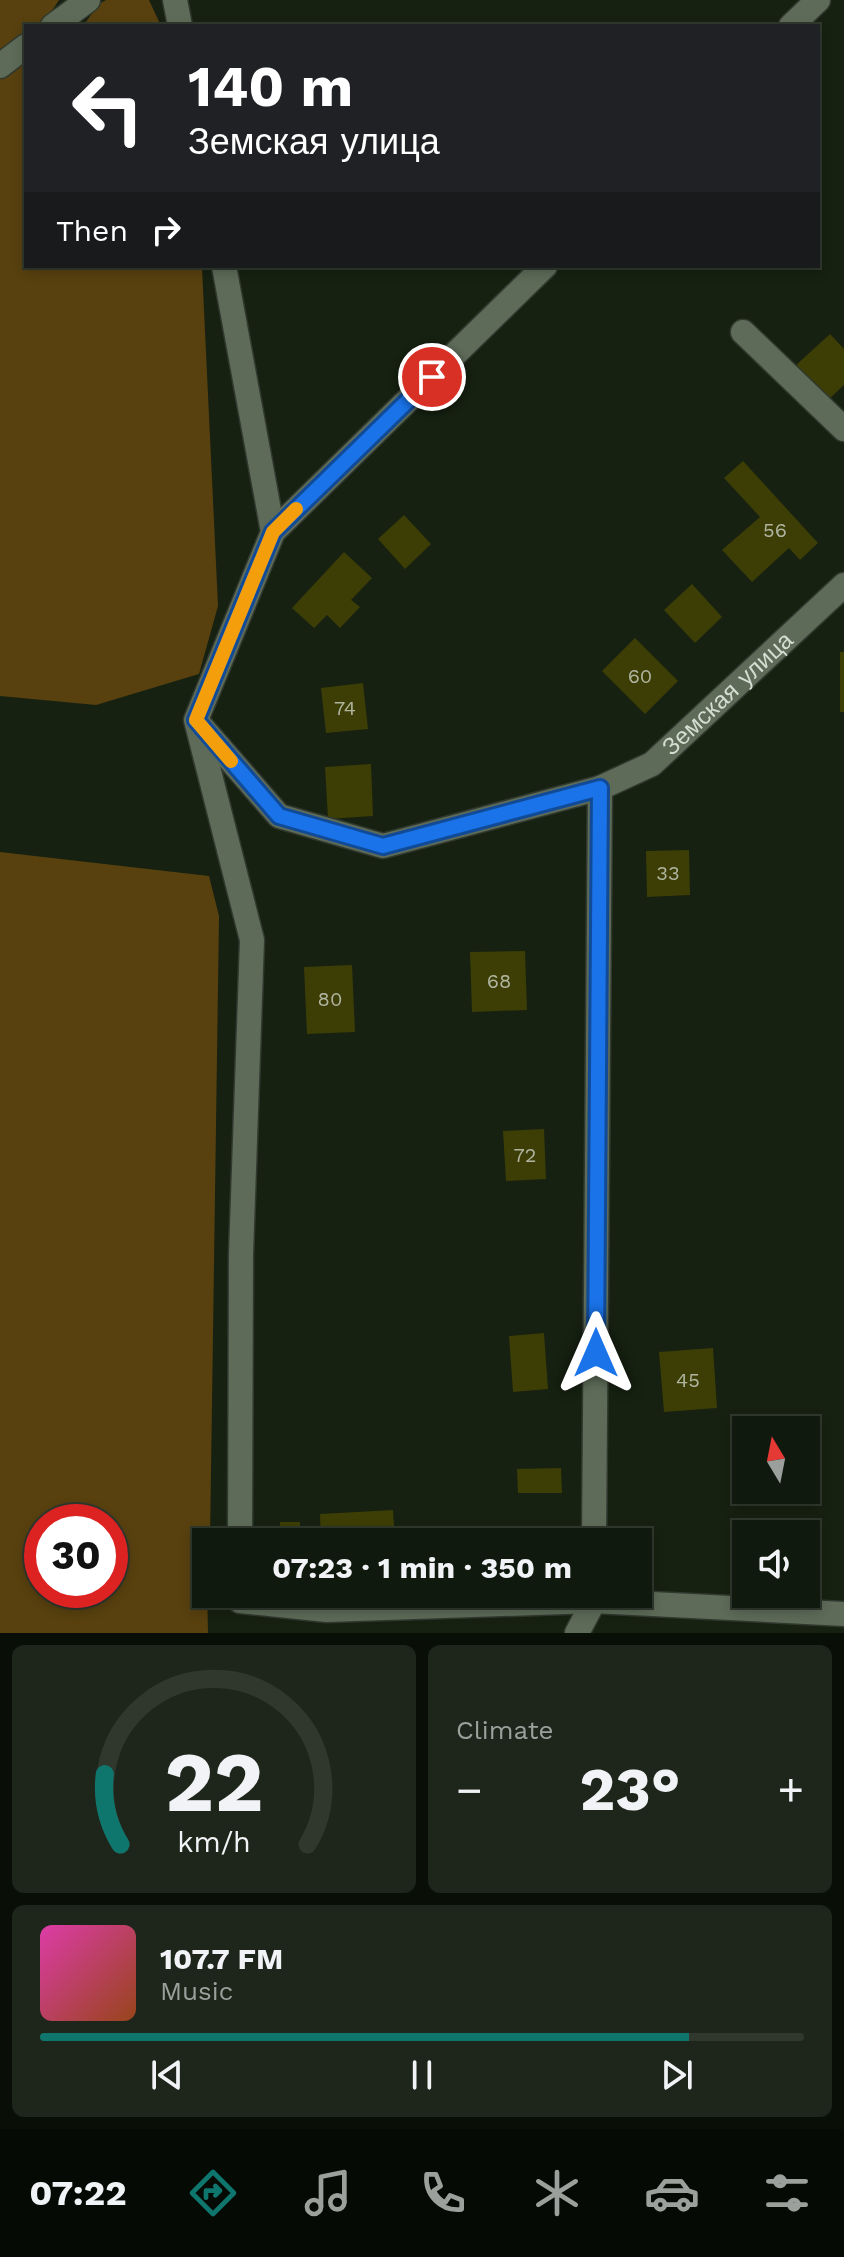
<!DOCTYPE html>
<meta charset="utf-8">
<style>
:root{--surface:#10190d;--page:#1e261b;--text:#f1f3f6;--muted:#9ca09d;--line:#30382e;--accent:#0f766e}
body{margin:0;font-family:"Work Sans",sans-serif;background:var(--page);color:var(--text);height:100vh;display:flex;flex-direction:column;font-size:30px;white-space:nowrap}
*{box-sizing:border-box;margin:0}
p{font-size:26px;color:var(--muted)}
.icon{flex:none;width:44px;height:44px;fill:none;stroke:currentColor;stroke-width:2;stroke-linecap:round;stroke-linejoin:round}
.map{position:relative;height:1633px;overflow:hidden}
.details{display:flex;flex-direction:column;gap:12px;padding:12px;background:#090e07;flex:1}
.details>*{flex:none}
.banner{position:absolute;left:24px;top:24px;width:796px;height:244px;border-radius:0px;box-shadow:0 4px 12px #0003,0 0 0 2px var(--line);background:#202124;color:#fff;overflow:hidden}
.needle{width:52px;rotate:350deg}
.tools{position:absolute;left:732px;top:1416px;display:grid;gap:16px}
.tools a{display:grid;place-items:center;width:88px;height:88px;border-radius:0px;background:var(--surface);box-shadow:0 4px 12px #0003,0 0 0 2px var(--line);font-size:40px}
.speed{position:absolute;left:24px;top:1504px;display:flex;gap:16px;font-size:40px;font-weight:700;text-align:center}
.speed>*{display:grid;place-content:center;width:104px;height:104px;border-radius:50%;background:var(--surface);box-shadow:0 4px 12px #0003,0 0 0 2px var(--line);line-height:1}
.speed .limit{border:12px solid #d22;background:#fff;color:#111}
.pin{position:absolute;display:grid;place-items:center;width:68px;height:68px;color:#fff;margin:-34px;border:4px solid #fff;border-radius:50%;box-shadow:0 2px 8px #0007}
.me{position:absolute;width:88px;margin:-44px;rotate:0deg;stroke-linejoin:round;filter:drop-shadow(0 0 6px #0008)}
.turn{display:flex;align-items:center;gap:28px;height:168px;padding:0 32px;font-size:36px}
.turn .icon{width:104px;height:104px;stroke-width:2.5}
.turn b{display:block;font-size:56px;line-height:68px}
.then{display:flex;align-items:center;height:76px;padding:0 32px;background:#0003;gap:16px;font-size:30px}
.big{font-size:60px;font-weight:700;line-height:1.1}
.details .card{flex:1;display:flex;flex-direction:column;justify-content:center;gap:12px;min-width:0;padding:0 28px;border-radius:12px;background:var(--page)}
.details .dial{align-items:center;gap:0}
.dial svg{height:208px;overflow:visible;fill:none;stroke:var(--line);stroke-width:7;stroke-linecap:round;text-anchor:middle}
.dial text{fill:var(--text);stroke:none}
.song{display:flex;align-items:center;gap:24px}
.cover{width:96px;height:96px;border-radius:12px;background:linear-gradient(135deg,hsl(320 70% 55%),hsl(20 70% 35%))}
.played{height:8px;border-radius:4px;background:linear-gradient(90deg,var(--accent) 85%,var(--line) 85%)}
.keys{display:flex;justify-content:space-around;direction:ltr}
.heat{display:flex;justify-content:space-between;align-items:center;font-size:44px;direction:ltr}
.details .tiles{flex:1;display:grid;gap:12px;grid-template-columns:1fr 1fr}
.card:last-child{grid-column:span 2}
.trip{position:absolute;left:192px;top:1528px;width:460px;height:80px;border-radius:0px;background:var(--surface);box-shadow:0 4px 12px #0003,0 0 0 2px var(--line);font-weight:700;line-height:80px;text-align:center}
.menu{display:flex;height:128px;justify-content:space-around;align-items:center;background:#060a05;color:var(--muted)}
.menu .icon{width:56px;height:56px}
.menu .selected{color:var(--accent)}
.menu b{font-size:36px;color:var(--text)}
.map>svg:first-child{display:block}
.forest{fill:#58410f;fill-rule:evenodd}
.building{fill:#3d3d06}
.lines{fill:none;stroke-linecap:round;stroke-linejoin:round}
.minor-casing{stroke:#31392f;stroke-width:27}
.minor{stroke:#5d6b58;stroke-width:24}
.route-casing{stroke:#114b97;stroke-width:20}
.route{stroke:#1a73e8;stroke-width:14}
.slow{stroke:#f59e0b;stroke-width:14}
.labels{text-anchor:middle;stroke-width:8;stroke-linejoin:round;paint-order:stroke}
.number-label{font-size:20px;fill:#afb59f}
.street-label{font-size:24px;fill:#d5ddd2;stroke:#162111}
</style>
<div class="map">
<svg width="844" height="1633" viewBox="0 0 844 1633">
<rect width="100%" height="100%" fill="#162111"/>
<g class="forest">
<polygon points="0,0 59,0 42,26 26,26 26,37 0,55"/>
<polygon points="106,0 149,0 161,26 83,26 99,4"/>
<polygon points="26,63 26,266 201,266 202,268 218,606 199,674 96,705 0,696 0,78 8,70"/>
<path d="M0 852 209 876 219 916 210 1542H206L208 1633H0ZM110 1522V1590H42V1522Z"/>
</g>
<g class="building">
<polygon points="830,334 844,349 844,385 827,401 795,366"/>
<polygon points="743,461 818,543 800,560 789,548 752,582 722,550 760,517 724,478"/>
<polygon points="404,515 431,544 405,569 378,539"/>
<polygon points="344,552 372,578 351,600 360,607 340,628 327,615 314,628 292,608"/>
<polygon points="692,584 722,617 695,643 664,610"/>
<polygon points="635,638 678,681 645,714 602,671"/>
<rect x="840" y="652" width="4" height="60"/>
<polygon points="363,683 368,729 326,733 321,688"/>
<polygon points="371,764 373,816 328,819 325,767"/>
<polygon points="689,850 690,895 647,897 646,851"/>
<polygon points="525,951 527,1010 472,1012 470,952"/>
<polygon points="352,965 355,1032 307,1034 304,967"/>
<polygon points="544,1129 546,1179 506,1181 503,1131"/>
<polygon points="544,1333 548,1389 513,1392 509,1336"/>
<polygon points="713,1348 717,1408 664,1412 659,1352"/>
<polygon points="561,1468 562,1493 518,1493 517,1469"/>
<polygon points="393,1510 395,1542 321,1542 320,1514"/>
<rect x="280" y="1522" width="20" height="20"/>
</g>
<g class="lines">
<g class="minor-casing">
<g id="minor">
<polyline points="175,0 180,26"/>
<polyline points="53,26 88,0"/>
<polyline points="791,26 818,0"/>
<polyline points="0,66 26,46"/>
<polyline points="224,266 273,532 196,720 252,940 241,1254 240,1542"/>
<polyline points="743,332 844,429"/>
<polyline points="273,532 545,266"/>
<path id="s1" d="M200 725 279 816 383 846 600 788 652 764 844 585"/>
<polyline points="594,1542 600,788"/>
<polyline points="240,1594 240,1601 327,1610 594,1601 844,1614"/>
<polyline points="577,1633 594,1601 594,1594"/>
</g>
</g>
<use href="#minor" class="minor"/>
</g>
<g class="lines">
<g class="route-casing">
<polyline id="route" points="432,377 273,532 196,720 279,816 383,846 600,788 596,1353"/>
</g>
<use href="#route" class="route"/>
<polyline class="slow" points="231,761 196,720 273,532 296,509"/>
</g>
<g class="labels">
<g class="number-label">
<text x="775" y="537">56</text>
<text x="640" y="683">60</text>
<text x="345" y="715">74</text>
<text x="668" y="880">33</text>
<text x="499" y="988">68</text>
<text x="330" y="1006">80</text>
<text x="525" y="1162">72</text>
<text x="688" y="1387">45</text>
</g>
<g class="street-label">
<text dy="8" stroke="none"><textPath href="#s1" startOffset="614">Земская улица</textPath></text>
</g>
</g>
</svg>
<div class="tools">
<a><svg class="needle" viewBox="-14 -14 28 28"><path d="M0-13l5 13h-10z" fill="#e53935"/><path d="M0 13l5-13h-10z" fill="#9ca09d"/></svg></a>
<a><svg class="icon" aria-label="sound" viewBox="0 0 24 24"><path d="M4 9h4l5-4v14l-5-4H4zM17 9q2 3 0 6"/></svg></a>
</div>
<div class="speed"><div class="limit">30</div></div>
<div class="pin" style="left:432px;top:377px;background:#d93025"><svg class="icon" aria-label="arrive" viewBox="0 0 24 24"><path d="M6 21V4h12l-3 4 3 4H6"/></svg></div>
<svg class="me" style="left:596px;top:1353px" viewBox="-20 -20 40 40"><path d="M0-17L14 15 0 8-14 15z" fill="#1a73e8" stroke="#fff" stroke-width="4"/></svg>
<div class="trip">07:23 · 1 min · 350 m</div>
<div class="banner">
<div class="turn"><svg class="icon" aria-label="left" viewBox="0 0 24 24"><path d="M17 20v-9H6M10 6l-5 5 5 5"/></svg><div><b>140 m</b>Земская улица</div></div>
<div class="then">Then<svg class="icon" aria-label="right" viewBox="0 0 24 24"><path d="M7 20v-9h11M14 6l5 5-5 5"/></svg></div>
</div>
</div>
<section class="details">
<div class="tiles">
<div class="card dial"><svg viewBox="0 0 100 80">
<path d="M14 69A42 42 0 1 1 86 69"/>
<path d="M14 69A42 42 0 0 1 8 42" stroke="#0f766e"/>
<text x="50" y="56" font-size="32" font-weight="700">22</text>
<text x="50" y="72" font-size="11">km/h</text>
</svg></div>
<div class="card"><p>Climate</p>
<div class="heat"><a>−</a><b class="big">23°</b><a>+</a></div>
</div>
<div class="card">
<div class="song"><i class="cover"></i><div><b>107.7 FM</b><p>Music</p></div></div>
<div class="played"></div>
<div class="keys"><svg class="icon" aria-label="previous" viewBox="0 0 24 24"><path d="M18 5L8 12l10 7zM5 5v14"/></svg><svg class="icon" aria-label="pause" viewBox="0 0 24 24"><path d="M8 5v14M16 5v14"/></svg><svg class="icon" aria-label="next" viewBox="0 0 24 24"><path d="M6 5l10 7-10 7zM19 5v14"/></svg></div>
</div>
</div>
</section>
<nav class="menu">
<b>07:22</b>
<svg class="icon selected" aria-label="directions" viewBox="0 0 24 24"><path d="M12 3l9 9-9 9-9-9zM9 14v-3h6M13 9l2 2-2 2"/></svg>
<svg class="icon" aria-label="music" viewBox="0 0 24 24"><path d="M9 18V5l10-2v13"/><circle cx="6" cy="18" r="3"/><circle cx="16" cy="16" r="3"/></svg>
<svg class="icon" aria-label="phone" viewBox="0 0 24 24"><path d="M5 4h4l2 5-3 2q2 4 5 5l2-3 5 2v4C11 20 4 13 5 4z"/></svg>
<svg class="icon" aria-label="climate" viewBox="0 0 24 24"><path d="M12 3v18M4 7l16 10M4 17L20 7"/></svg>
<svg class="icon" aria-label="car" viewBox="0 0 24 24"><path d="M5 17H2v-5l4-1 3-4h7l3 4 3 1v5h-3M9 17h6M6 11h13"/><circle cx="7" cy="17" r="2"/><circle cx="17" cy="17" r="2"/></svg>
<svg class="icon" aria-label="filters" viewBox="0 0 24 24"><path d="M4 7h16M4 17h16"/><circle cx="9" cy="7" r="2"/><circle cx="15" cy="17" r="2"/></svg>
</nav>
